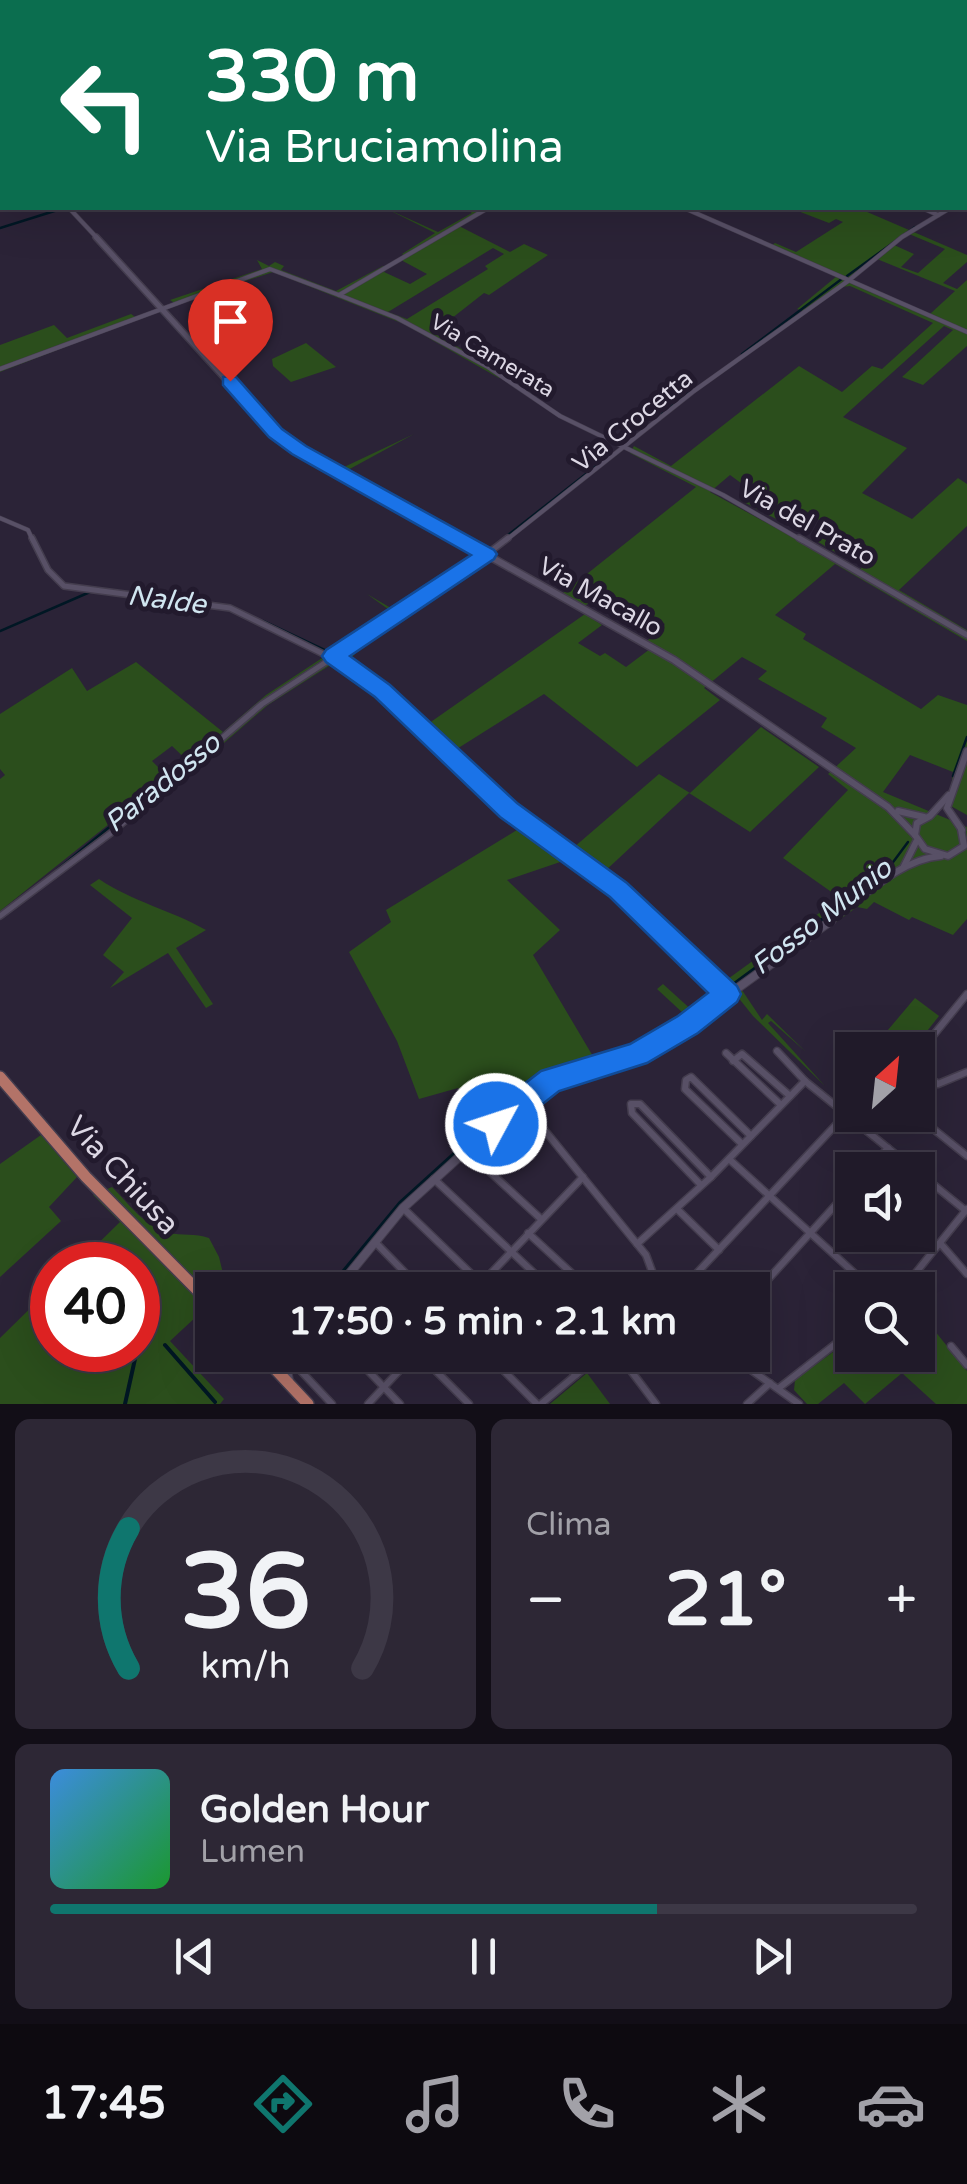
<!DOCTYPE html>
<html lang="it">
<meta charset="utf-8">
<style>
:root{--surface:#201a29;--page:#2d2735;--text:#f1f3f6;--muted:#a2a1a8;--line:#3d3846;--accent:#0f766e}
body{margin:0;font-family:"Varela Round",sans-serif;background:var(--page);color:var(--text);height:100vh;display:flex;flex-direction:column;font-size:38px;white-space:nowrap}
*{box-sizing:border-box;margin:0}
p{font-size:32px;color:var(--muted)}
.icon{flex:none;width:55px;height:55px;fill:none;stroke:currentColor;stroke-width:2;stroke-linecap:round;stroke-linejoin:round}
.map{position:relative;height:1404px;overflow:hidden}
.panel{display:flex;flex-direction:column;gap:15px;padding:15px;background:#120e17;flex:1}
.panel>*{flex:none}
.top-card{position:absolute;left:0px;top:0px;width:968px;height:210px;box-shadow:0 10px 40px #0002,0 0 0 2px var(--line);background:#0b6e4f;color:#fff;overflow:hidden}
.needle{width:65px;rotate:27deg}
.tools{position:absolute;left:835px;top:1032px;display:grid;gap:20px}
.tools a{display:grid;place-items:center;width:100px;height:100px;border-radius:0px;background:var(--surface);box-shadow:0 10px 40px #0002,0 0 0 2px var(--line);font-size:50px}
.speed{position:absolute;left:30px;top:1242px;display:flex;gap:20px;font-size:50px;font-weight:700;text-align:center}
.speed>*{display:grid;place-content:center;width:130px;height:130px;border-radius:50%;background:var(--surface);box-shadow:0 10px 40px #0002,0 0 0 2px var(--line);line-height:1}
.speed .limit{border:15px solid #d22;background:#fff;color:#111}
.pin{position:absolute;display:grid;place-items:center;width:85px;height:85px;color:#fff;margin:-102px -42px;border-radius:50% 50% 50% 0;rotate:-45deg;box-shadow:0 0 10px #0007}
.pin .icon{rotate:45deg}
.me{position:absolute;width:110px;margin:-55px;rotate:50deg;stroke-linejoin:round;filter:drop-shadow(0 0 8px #0008)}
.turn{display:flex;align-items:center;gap:35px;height:210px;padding:0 40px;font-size:45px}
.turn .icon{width:130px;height:130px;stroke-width:2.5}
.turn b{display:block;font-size:70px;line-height:85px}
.big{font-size:75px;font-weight:700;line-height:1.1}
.panel .widget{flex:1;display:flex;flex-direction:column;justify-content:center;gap:15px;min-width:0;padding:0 35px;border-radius:15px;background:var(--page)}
.panel .dial{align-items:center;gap:0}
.dial svg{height:260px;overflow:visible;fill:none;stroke:var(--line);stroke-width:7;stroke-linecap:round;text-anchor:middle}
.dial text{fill:var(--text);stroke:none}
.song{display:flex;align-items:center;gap:30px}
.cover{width:120px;height:120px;border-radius:15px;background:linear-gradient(135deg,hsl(210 70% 55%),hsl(130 70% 35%))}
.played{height:10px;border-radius:5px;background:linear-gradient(90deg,var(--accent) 70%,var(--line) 70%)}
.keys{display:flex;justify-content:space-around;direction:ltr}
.heat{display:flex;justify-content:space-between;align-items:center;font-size:55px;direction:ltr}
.panel .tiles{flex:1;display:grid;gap:15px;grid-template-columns:1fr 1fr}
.widget:last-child{grid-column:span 2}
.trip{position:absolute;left:195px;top:1272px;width:575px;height:100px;border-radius:0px;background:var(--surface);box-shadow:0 10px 40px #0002,0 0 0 2px var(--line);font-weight:700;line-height:100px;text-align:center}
.dock{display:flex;height:160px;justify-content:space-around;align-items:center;background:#0d0a10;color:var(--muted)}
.dock .icon{width:70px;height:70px}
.dock .active{color:var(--accent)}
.dock b{font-size:45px;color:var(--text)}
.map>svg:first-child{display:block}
.green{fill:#2b4e1c;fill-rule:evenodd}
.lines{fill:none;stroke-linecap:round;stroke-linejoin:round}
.stream-far1{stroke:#001724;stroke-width:2.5}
.stream{stroke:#001724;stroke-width:4}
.river{stroke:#001724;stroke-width:5}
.minor-far2-casing{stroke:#443d4e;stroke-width:5}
.minor-far1-casing{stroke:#443d4e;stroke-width:8}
.minor-casing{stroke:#443d4e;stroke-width:9}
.tertiary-far3-casing{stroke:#443d4e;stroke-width:5}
.tertiary-far2-casing{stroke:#443d4e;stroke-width:8}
.tertiary-far1-casing{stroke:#443d4e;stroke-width:9}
.tertiary-casing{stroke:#443d4e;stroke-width:10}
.primary-casing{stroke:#443d4e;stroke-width:14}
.minor-far2{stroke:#585066;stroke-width:4}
.minor-far1{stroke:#585066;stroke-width:5}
.minor{stroke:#585066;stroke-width:6}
.tertiary-far3{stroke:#585066;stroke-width:4}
.tertiary-far2{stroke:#585066;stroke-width:5}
.tertiary-far1{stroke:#585066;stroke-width:6}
.tertiary{stroke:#585066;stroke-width:8}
.primary{stroke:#b37368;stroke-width:11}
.route{fill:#1a73e8;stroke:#114b97;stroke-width:2.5}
.labels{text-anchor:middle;stroke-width:10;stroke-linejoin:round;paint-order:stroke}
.far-street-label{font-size:22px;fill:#dcd7e4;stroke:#221a2d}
.street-label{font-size:25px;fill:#dcd7e4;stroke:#221a2d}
.water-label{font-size:28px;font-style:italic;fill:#d0e5f0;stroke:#221a2d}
.near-street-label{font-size:30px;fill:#dcd7e4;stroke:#221a2d}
</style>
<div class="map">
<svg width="967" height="1404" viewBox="0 0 967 1404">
<rect width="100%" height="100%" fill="#2b2337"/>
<g class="green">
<path d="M385 208 438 232 472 213 464 208 476 211 490 208 459 226 510 252 524 244 548 255 489 295 484 293 433 333 506 374 499 378 404 324 273 272 176 304 170 300 262 269 257 260 269 266 275 262 284 266 281 270 336 291 383 266 387 268 384 272 410 284 427 274 401 260 406 257 402 254 435 233ZM493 248 504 254 485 266 488 269 407 319 388 312Z"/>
<path d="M790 208H858L967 255V262L943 283 957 289 967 280V346L923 385 902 377 953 330 944 326 843 417 907 448 862 493 912 519 958 478 967 484V526L899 590 967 630V641L835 564 775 615 806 634 803 639 921 709 938 695 967 705V815L949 805 953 772 910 755 883 792 967 827V919L953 935 912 917 909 920 874 902 867 909 857 907 742 990 762 1020 767 1014 806 1052 771 1021 768 1023 825 1086 753 1016 725 981 840 898 783 858 848 790 828 774 856 748 821 727 827 718 758 679 767 671 742 657 704 688 720 700 637 767 544 694 452 752 425 726 585 614 602 625 578 643 600 656 605 653 626 667 654 646 647 641 665 624 604 590 585 606 563 593 696 487 630 453 634 446 671 466 799 366 842 392 872 366 882 369 933 323 850 286 842 287 806 312 797 309 837 276 770 247 775 243 796 252 843 222 836 219 829 223ZM909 234 945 249 918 273 901 267 914 254 894 245ZM877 259 955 291 930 314 853 280ZM730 475 745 486 740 500 778 520 793 508 828 524 815 540 845 558 856 546 869 550 873 557 857 572 710 492Z"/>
<polygon points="131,314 138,319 0,372 0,345 54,325 67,338"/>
<polygon points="306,343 336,367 291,382 273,366 272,359"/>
<polygon points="414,434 346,471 395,500 386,507 289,453 303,447 342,468"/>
<polygon points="458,569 467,575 351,650 355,654 349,660 407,709 398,714 363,679 335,662 268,705 195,768 172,746 152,761 168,777 0,911 0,779 5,775 0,769 0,714 72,668 87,691 136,662 223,732 266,695 392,612 367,594 396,611"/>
<polygon points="761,727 819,767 750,832 689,793 604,872 573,848 659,774 690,793"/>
<polygon points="525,825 569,859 507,880 560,930 533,955 594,1058 639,1043 684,1014 657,989 663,984 695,1013 635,1049 544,1077 484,1123 468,1096 458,1088 419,1099 397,1041 349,952 391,922 386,910"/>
<path d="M99 879C133 902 171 910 206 930L176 948 213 1004 206 1008 168 953 110 988 124 972 103 955 132 918 90 885Z"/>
<polygon points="915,998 939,1016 912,1050 871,1050"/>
<polygon points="41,1135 77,1177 49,1207 61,1221 0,1277 0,1164"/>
<path d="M112 1187C129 1204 145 1227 169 1233 182 1236 195 1233 209 1238L219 1257 227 1290H212V1302L170 1341 224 1399 220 1404H0V1338L52 1287V1350H138V1265H76L120 1222 93 1195Z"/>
<polygon points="918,1310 967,1371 967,1404 936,1404 902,1373 865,1404 844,1383 818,1404 807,1404 794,1390 795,1380 852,1338 852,1355 918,1355"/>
<polygon points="587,1373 610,1404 550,1404"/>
</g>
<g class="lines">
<g class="stream-far1">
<polyline points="0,228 64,208"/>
<polyline points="847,276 915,227"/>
<polyline points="160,311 195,349"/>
<polyline points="742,354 843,278"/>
<polyline points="662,414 691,391"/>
<polyline points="275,436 326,470 480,555"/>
<polyline points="508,535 600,463"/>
<polyline points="452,577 474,561"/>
<polyline points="263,621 333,654"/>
<polyline points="0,631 90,592"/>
<polyline points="334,653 407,606"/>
<polyline points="299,677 326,659"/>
<polyline points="953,776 967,737"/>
<polyline points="57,870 225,732"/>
<polyline points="818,922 885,873 908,842"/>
</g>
<g class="stream">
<polyline points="730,987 821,920"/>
<polyline points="328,1290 400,1203 518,1096 543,1079 658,1039 694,1015"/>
<polyline points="165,1345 215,1402"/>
<polyline points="138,1348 146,1340"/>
<polyline points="125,1404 137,1350"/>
</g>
<polyline class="river" points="149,2 160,0"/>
<g class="minor-far2-casing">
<g id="minor-far2">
<polyline points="613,0 620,2"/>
<polyline points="128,2 137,0"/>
<polyline points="470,2 476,0"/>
<polyline points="843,2 847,0"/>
<polyline points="0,26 0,31"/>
<polyline points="684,208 967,332"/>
<polyline points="922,208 938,215"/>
<polyline points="339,295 397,318 488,367 560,416 723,495 803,541"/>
<polyline points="0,369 270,269 339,295 488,208"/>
<polyline points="0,518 28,530 33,541"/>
<polyline points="505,541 694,391 848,281 902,237 950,208"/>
</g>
</g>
<g class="minor-far1-casing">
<g id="minor-far1">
<polyline points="32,538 48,570 64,586 230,608 360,672 509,810 618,890 652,922"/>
<polyline points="799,538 967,635"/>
<polyline points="0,916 111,833 262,704 465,571 508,538"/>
</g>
</g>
<g class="minor-casing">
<g id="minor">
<polyline points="650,920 728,994"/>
<polyline points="777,1051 805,1081 915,1170"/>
<polyline points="726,1053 781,1105"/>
<polyline points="918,1054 967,994"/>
<polyline points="733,1061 742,1054 790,1096"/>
<polyline points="918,1070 938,1084 967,1072"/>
<polyline points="540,1089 535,1105 542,1127 646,1255 659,1290"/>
<polyline points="509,1115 527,1117 540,1125"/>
<polyline points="916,1115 967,1156"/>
<polyline points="527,1117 521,1101 534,1110"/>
<polyline points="860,1124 868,1115"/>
<polyline points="742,1144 685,1089 686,1080 691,1077 751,1136"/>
<polyline points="466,1150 541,1219"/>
<polyline points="729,1159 873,1290"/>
<polyline points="868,1170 888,1148"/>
<polyline points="918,1172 966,1211"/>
<polyline points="434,1179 552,1290"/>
<polyline points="701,1185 632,1113 631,1104 640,1104 711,1177"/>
<polyline points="404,1209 488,1290"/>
<polyline points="678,1210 719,1250"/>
<polyline points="528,1233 590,1290"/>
<polyline points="375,1242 422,1290"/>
<polyline points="940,1243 967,1274"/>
<polyline points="637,1244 711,1177 805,1081"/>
<polyline points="344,1279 355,1290"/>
<polyline points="475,1290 583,1177"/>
<polyline points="681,1290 847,1113"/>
<polyline points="902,1290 967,1209"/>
<polyline points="752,1297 852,1187"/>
<polyline points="951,1346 967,1365"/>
<polyline points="353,1355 400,1404"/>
<polyline points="420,1355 469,1404"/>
<polyline points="488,1355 537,1404"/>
<polyline points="556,1355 576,1375"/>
<polyline points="619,1355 656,1404"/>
<polyline points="730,1355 799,1404"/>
<polyline points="299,1369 332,1404"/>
<polyline points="779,1388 852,1331"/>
<polyline points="368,1404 414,1355"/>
<polyline points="541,1404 600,1355"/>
<polyline points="747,1404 770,1383"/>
</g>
</g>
<g class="tertiary-far3-casing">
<polyline id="tertiary-far3" points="69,208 98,239"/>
</g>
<g class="tertiary-far2-casing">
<polyline id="tertiary-far2" points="96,237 275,433 461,541"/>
</g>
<g class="tertiary-far1-casing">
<g id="tertiary-far1">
<polyline points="457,538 674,660 888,807 915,835"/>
<polyline points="949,795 930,816 917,823 915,835 925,849 948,856 964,846 961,829"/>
<polyline points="898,811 924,817"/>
<polyline points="962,830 947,808 967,751"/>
<polyline points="904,866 916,842"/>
<path d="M828 922C861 899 900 859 941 856"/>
</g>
</g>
<g class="tertiary-casing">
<g id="tertiary">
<polyline points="336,1290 403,1208 521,1101 551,1080 637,1054 663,1042 832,920"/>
<polyline points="289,1380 286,1366 290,1355"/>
</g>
</g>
<g class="primary-casing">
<g id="primary">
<polyline points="0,1077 86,1177 212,1305"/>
<polyline points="262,1355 308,1404"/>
</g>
</g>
<use href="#minor-far2" class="minor-far2"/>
<use href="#minor-far1" class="minor-far1"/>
<use href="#minor" class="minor"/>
<use href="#tertiary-far3" class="tertiary-far3"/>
<use href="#tertiary-far2" class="tertiary-far2"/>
<use href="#tertiary-far1" class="tertiary-far1"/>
<use href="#tertiary" class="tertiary"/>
<use href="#primary" class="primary"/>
</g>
<polygon class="route" points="230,376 236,377 282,429 306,446 494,550 497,554 494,559 350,656 390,685 517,803 627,883 737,986 741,994 737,1002 698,1033 647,1063 559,1091 506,1133 496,1137 485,1133 481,1124 485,1114 541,1071 630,1044 678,1016 708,993 610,897 500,817 375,697 326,662 322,656 326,650 471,555 292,454 269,437 223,385 223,377"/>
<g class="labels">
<g class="far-street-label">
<text transform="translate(493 355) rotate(31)" y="8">Via Camerata</text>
</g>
<g class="street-label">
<text transform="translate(632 420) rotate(-39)" y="9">Via Crocetta</text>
<text transform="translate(808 522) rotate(29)" y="9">Via del Prato</text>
<text transform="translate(601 596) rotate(29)" y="9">Via Macallo</text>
</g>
<g class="water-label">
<text transform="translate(167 599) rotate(7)" y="10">Nalde</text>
<text transform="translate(162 782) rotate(-39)" y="10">Paradosso</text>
<text transform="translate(821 916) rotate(-38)" y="10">Fosso Munio</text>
</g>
<g class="near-street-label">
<text transform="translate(123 1175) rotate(47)" y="10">Via Chiusa</text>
</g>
</g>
</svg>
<div class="tools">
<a><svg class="needle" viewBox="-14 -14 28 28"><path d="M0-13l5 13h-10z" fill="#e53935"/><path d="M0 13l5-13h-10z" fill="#a2a1a8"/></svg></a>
<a><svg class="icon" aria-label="sound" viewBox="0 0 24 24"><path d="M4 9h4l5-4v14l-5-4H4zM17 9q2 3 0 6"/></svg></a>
<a><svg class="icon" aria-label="search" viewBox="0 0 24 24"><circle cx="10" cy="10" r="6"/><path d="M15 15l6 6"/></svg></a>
</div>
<div class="speed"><div class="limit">40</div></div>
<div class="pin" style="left:230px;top:381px;background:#d93025"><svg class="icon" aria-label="arrive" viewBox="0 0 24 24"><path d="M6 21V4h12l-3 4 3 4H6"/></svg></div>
<svg class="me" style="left:496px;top:1124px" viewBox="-20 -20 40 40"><circle r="17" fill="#1a73e8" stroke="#fff" stroke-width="3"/><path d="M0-11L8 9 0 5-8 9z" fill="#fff"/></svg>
<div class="trip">17:50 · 5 min · 2.1 km</div>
<div class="top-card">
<div class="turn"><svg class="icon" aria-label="left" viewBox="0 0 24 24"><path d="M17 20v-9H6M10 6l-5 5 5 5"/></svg><div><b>330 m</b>Via Bruciamolina</div></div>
</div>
</div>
<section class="panel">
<div class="tiles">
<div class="widget dial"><svg viewBox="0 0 100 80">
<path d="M14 69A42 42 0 1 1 86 69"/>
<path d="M14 69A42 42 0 0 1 14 26" stroke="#0f766e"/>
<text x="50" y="56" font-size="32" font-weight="700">36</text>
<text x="50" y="72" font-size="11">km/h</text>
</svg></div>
<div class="widget"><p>Clima</p>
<div class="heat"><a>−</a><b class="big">21°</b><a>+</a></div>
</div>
<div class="widget">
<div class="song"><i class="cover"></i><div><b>Golden Hour</b><p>Lumen</p></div></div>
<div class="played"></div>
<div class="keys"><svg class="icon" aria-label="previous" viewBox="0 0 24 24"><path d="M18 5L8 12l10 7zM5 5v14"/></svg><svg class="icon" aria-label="pause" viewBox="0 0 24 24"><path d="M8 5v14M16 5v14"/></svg><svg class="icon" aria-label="next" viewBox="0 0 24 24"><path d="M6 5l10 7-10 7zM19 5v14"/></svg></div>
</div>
</div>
</section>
<nav class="dock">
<b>17:45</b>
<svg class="icon active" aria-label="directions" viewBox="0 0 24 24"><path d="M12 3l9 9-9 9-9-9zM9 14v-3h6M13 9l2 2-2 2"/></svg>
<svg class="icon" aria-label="music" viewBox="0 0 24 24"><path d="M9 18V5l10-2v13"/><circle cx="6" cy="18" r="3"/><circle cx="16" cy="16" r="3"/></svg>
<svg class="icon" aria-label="phone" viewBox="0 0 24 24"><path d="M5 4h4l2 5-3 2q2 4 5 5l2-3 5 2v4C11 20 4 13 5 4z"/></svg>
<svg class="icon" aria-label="climate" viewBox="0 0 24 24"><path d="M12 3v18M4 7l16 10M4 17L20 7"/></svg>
<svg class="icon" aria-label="car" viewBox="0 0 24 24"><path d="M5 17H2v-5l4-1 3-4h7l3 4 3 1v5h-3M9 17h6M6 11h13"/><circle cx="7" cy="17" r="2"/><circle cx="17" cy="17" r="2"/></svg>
</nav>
